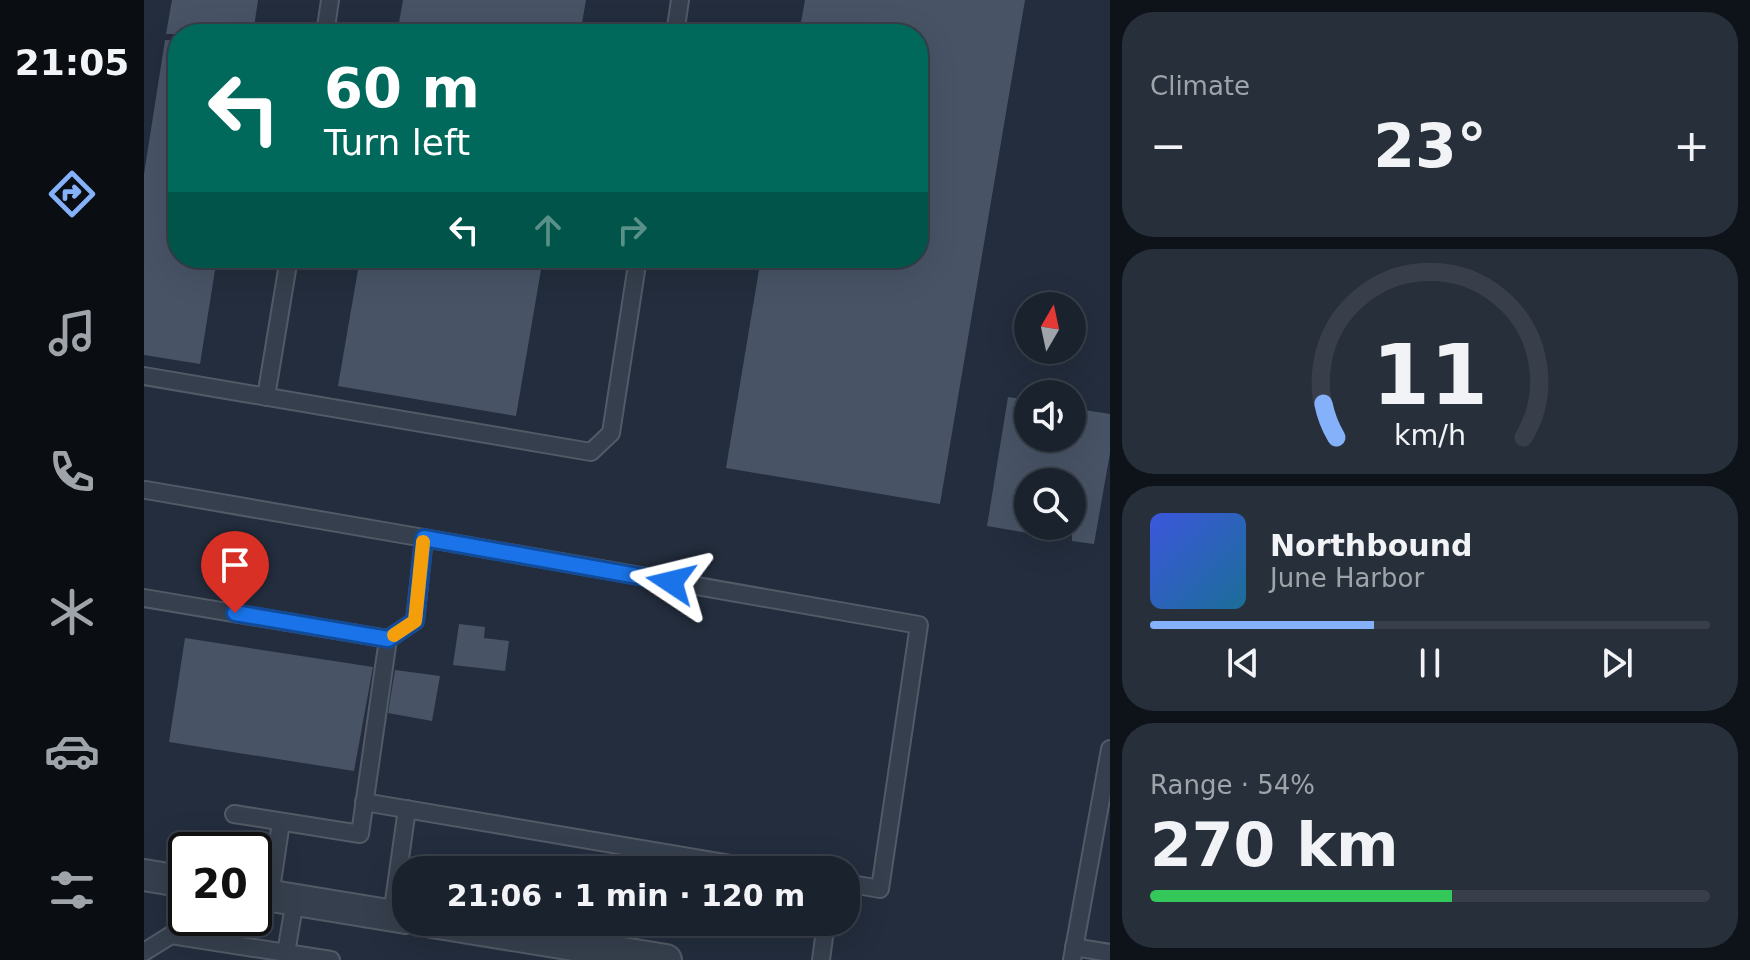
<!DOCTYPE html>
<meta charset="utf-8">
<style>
:root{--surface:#1a222e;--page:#272f3a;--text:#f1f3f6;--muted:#9fa4aa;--line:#383f4a;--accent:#85b0fa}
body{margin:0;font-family:"DejaVu Sans",sans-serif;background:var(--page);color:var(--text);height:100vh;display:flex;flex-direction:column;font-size:30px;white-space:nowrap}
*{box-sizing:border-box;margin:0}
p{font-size:26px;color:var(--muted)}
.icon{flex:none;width:44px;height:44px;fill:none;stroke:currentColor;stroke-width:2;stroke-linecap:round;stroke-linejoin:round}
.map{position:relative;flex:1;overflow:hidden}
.side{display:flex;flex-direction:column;gap:12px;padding:12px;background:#0e1319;width:640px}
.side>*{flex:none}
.hud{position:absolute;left:24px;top:24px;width:760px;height:244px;border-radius:32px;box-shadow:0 8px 32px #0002,0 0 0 2px var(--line);background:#00695c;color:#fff;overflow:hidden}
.needle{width:52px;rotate:9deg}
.controls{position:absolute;left:870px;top:292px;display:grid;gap:16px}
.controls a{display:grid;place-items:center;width:72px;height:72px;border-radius:50%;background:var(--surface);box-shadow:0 8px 32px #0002,0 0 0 2px var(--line);font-size:40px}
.speed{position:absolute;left:24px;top:832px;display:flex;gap:16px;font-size:40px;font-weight:700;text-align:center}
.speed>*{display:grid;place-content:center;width:104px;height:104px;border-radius:50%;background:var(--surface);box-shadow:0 8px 32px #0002,0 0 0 2px var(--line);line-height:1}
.speed .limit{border:4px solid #111;border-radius:12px;background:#fff;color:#111}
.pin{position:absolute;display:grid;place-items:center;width:68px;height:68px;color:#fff;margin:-82px -34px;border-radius:50% 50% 50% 0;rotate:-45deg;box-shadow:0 0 8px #0007}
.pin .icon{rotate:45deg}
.me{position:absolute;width:88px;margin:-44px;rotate:280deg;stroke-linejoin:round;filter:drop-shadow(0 0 6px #0008)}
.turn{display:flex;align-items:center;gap:28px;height:168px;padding:0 24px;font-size:36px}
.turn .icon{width:104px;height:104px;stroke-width:2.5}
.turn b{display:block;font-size:56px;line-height:68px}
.lanes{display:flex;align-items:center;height:76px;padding:0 24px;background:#0003;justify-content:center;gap:40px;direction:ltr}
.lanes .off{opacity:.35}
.big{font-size:60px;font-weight:800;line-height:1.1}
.side .card{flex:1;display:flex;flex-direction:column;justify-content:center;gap:12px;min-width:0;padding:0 28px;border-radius:32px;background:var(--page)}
.side .dial{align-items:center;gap:0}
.dial svg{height:208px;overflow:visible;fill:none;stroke:var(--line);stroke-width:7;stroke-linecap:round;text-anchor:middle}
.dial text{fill:var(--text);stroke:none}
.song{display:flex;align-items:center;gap:24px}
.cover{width:96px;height:96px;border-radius:12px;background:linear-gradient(135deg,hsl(230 70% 55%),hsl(200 70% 35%))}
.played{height:8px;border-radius:4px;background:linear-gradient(90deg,var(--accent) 40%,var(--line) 40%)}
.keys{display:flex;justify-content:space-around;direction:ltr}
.heat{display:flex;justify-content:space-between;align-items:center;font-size:44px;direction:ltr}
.charge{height:12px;border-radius:6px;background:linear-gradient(90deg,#34c759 54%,var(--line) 0)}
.trip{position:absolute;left:248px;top:856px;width:468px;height:80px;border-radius:32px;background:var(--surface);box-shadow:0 8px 32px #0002,0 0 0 2px var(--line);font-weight:800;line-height:80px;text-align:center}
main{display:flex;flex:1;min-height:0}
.tabs{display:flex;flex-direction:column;width:144px;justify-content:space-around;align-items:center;background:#0a0e12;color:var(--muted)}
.tabs .icon{width:56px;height:56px}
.tabs .current{color:var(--accent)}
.tabs b{font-size:36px;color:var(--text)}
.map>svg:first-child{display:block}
.building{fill:#485466}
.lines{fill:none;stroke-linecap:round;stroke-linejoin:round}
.lane-casing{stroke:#525a67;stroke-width:20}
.street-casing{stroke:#525a67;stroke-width:34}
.lane{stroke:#363f4d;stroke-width:16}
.street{stroke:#363f4d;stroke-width:30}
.route-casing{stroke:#114b97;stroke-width:20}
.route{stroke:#1a73e8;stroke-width:14}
.slow{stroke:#f59e0b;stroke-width:14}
</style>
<main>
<nav class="tabs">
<b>21:05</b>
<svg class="icon current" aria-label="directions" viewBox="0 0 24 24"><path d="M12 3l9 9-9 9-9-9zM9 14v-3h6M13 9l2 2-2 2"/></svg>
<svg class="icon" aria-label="music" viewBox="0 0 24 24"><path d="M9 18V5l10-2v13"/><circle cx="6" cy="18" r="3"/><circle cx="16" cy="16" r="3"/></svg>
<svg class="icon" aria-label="phone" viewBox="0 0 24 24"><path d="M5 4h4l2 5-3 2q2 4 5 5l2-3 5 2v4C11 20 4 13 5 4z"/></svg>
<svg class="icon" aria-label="climate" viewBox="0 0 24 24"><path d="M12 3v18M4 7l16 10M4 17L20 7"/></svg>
<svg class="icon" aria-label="car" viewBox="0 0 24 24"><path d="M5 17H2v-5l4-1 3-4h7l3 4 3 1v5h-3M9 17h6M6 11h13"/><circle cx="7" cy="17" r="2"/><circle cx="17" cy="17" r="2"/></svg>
<svg class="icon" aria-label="filters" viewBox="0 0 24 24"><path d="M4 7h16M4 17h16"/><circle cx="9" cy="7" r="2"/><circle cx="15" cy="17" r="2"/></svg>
</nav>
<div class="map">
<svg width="966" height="960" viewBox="0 0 966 960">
<rect width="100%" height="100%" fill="#232d3d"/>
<g class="building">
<polygon points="28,0 114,0 109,34 22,34"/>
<polygon points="259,0 442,0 436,34 253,34"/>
<polygon points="661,0 881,0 796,504 582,468 617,258 774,258 774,34 655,34"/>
<polygon points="21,40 34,41 34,258 73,258 56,364 0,355 0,174"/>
<polygon points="216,258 399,258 372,416 194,386"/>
<polygon points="864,397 884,400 884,438 928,438 928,408 966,414 966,453 950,544 928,541 928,482 884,482 884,533 843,526"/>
<polygon points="315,624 341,627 340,638 365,641 361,671 309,665"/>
<polygon points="41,638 229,667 210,771 25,742"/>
<polygon points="251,670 296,676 288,721 244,713"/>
</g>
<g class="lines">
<g class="lane-casing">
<g id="lane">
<polyline points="181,34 186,0"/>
<polyline points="531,34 536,0"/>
<polyline points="0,376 447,452 467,433 494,258"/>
<polyline points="122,397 145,258"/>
<polyline points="2,490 280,538 271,621 244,639"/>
<polyline points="280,538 775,625 736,889 702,883"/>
<polyline points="0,598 244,639 216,834 90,814"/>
<polyline points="220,802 622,870"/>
<polyline points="126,896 137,822"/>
<polyline points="248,915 263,809"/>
<polyline points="930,947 966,953"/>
<polyline points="0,952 27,935 187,960"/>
<polyline points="142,953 151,900"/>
<polyline points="677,960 682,922"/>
<polyline points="928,960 966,749"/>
</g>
</g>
<g class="street-casing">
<g id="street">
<polyline points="0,875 42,882"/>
<polyline points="110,893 262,918"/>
<polyline points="288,922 522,960"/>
</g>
</g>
<use href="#lane" class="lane"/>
<use href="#street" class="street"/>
</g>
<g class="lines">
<g class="route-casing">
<polyline id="route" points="91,613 244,639 271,621 280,538 527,582"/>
</g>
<use href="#route" class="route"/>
<polyline class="slow" points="250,635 271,621 279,542"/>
</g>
</svg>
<div class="controls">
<a><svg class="needle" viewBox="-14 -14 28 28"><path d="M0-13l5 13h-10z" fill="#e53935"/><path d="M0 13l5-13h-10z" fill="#9fa4aa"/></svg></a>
<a><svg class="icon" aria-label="sound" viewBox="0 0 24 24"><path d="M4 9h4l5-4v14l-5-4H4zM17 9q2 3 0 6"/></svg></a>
<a><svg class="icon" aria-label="search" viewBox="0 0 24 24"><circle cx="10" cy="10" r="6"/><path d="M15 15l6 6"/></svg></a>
</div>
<div class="speed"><div class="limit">20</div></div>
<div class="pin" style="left:91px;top:613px;background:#d93025"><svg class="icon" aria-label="arrive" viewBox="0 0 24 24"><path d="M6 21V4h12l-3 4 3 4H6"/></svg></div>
<svg class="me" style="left:527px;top:582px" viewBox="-20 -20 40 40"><path d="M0-17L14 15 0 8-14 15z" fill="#1a73e8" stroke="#fff" stroke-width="4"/></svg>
<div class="trip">21:06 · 1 min · 120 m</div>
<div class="hud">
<div class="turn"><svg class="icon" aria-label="left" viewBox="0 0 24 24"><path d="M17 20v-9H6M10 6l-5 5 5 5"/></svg><div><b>60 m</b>Turn left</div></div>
<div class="lanes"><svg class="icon" aria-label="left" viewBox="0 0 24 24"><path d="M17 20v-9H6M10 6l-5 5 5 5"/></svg><svg class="icon off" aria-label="ahead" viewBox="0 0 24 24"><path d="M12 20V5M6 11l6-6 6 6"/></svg><svg class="icon off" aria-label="right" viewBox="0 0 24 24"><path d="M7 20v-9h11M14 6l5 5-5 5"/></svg></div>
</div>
</div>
<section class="side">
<div class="card"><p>Climate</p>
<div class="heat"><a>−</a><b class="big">23°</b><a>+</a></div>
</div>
<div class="card dial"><svg viewBox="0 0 100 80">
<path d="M14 69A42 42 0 1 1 86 69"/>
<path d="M14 69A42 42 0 0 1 9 56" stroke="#85b0fa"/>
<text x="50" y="56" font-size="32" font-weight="700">11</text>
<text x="50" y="72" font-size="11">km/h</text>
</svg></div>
<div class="card">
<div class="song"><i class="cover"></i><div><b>Northbound</b><p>June Harbor</p></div></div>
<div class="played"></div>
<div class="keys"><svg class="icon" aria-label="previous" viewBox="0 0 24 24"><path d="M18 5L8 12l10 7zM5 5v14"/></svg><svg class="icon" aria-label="pause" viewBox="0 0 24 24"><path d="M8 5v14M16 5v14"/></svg><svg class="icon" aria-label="next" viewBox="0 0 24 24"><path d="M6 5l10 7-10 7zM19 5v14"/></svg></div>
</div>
<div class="card"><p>Range · 54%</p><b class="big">270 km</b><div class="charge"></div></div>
</section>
</main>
